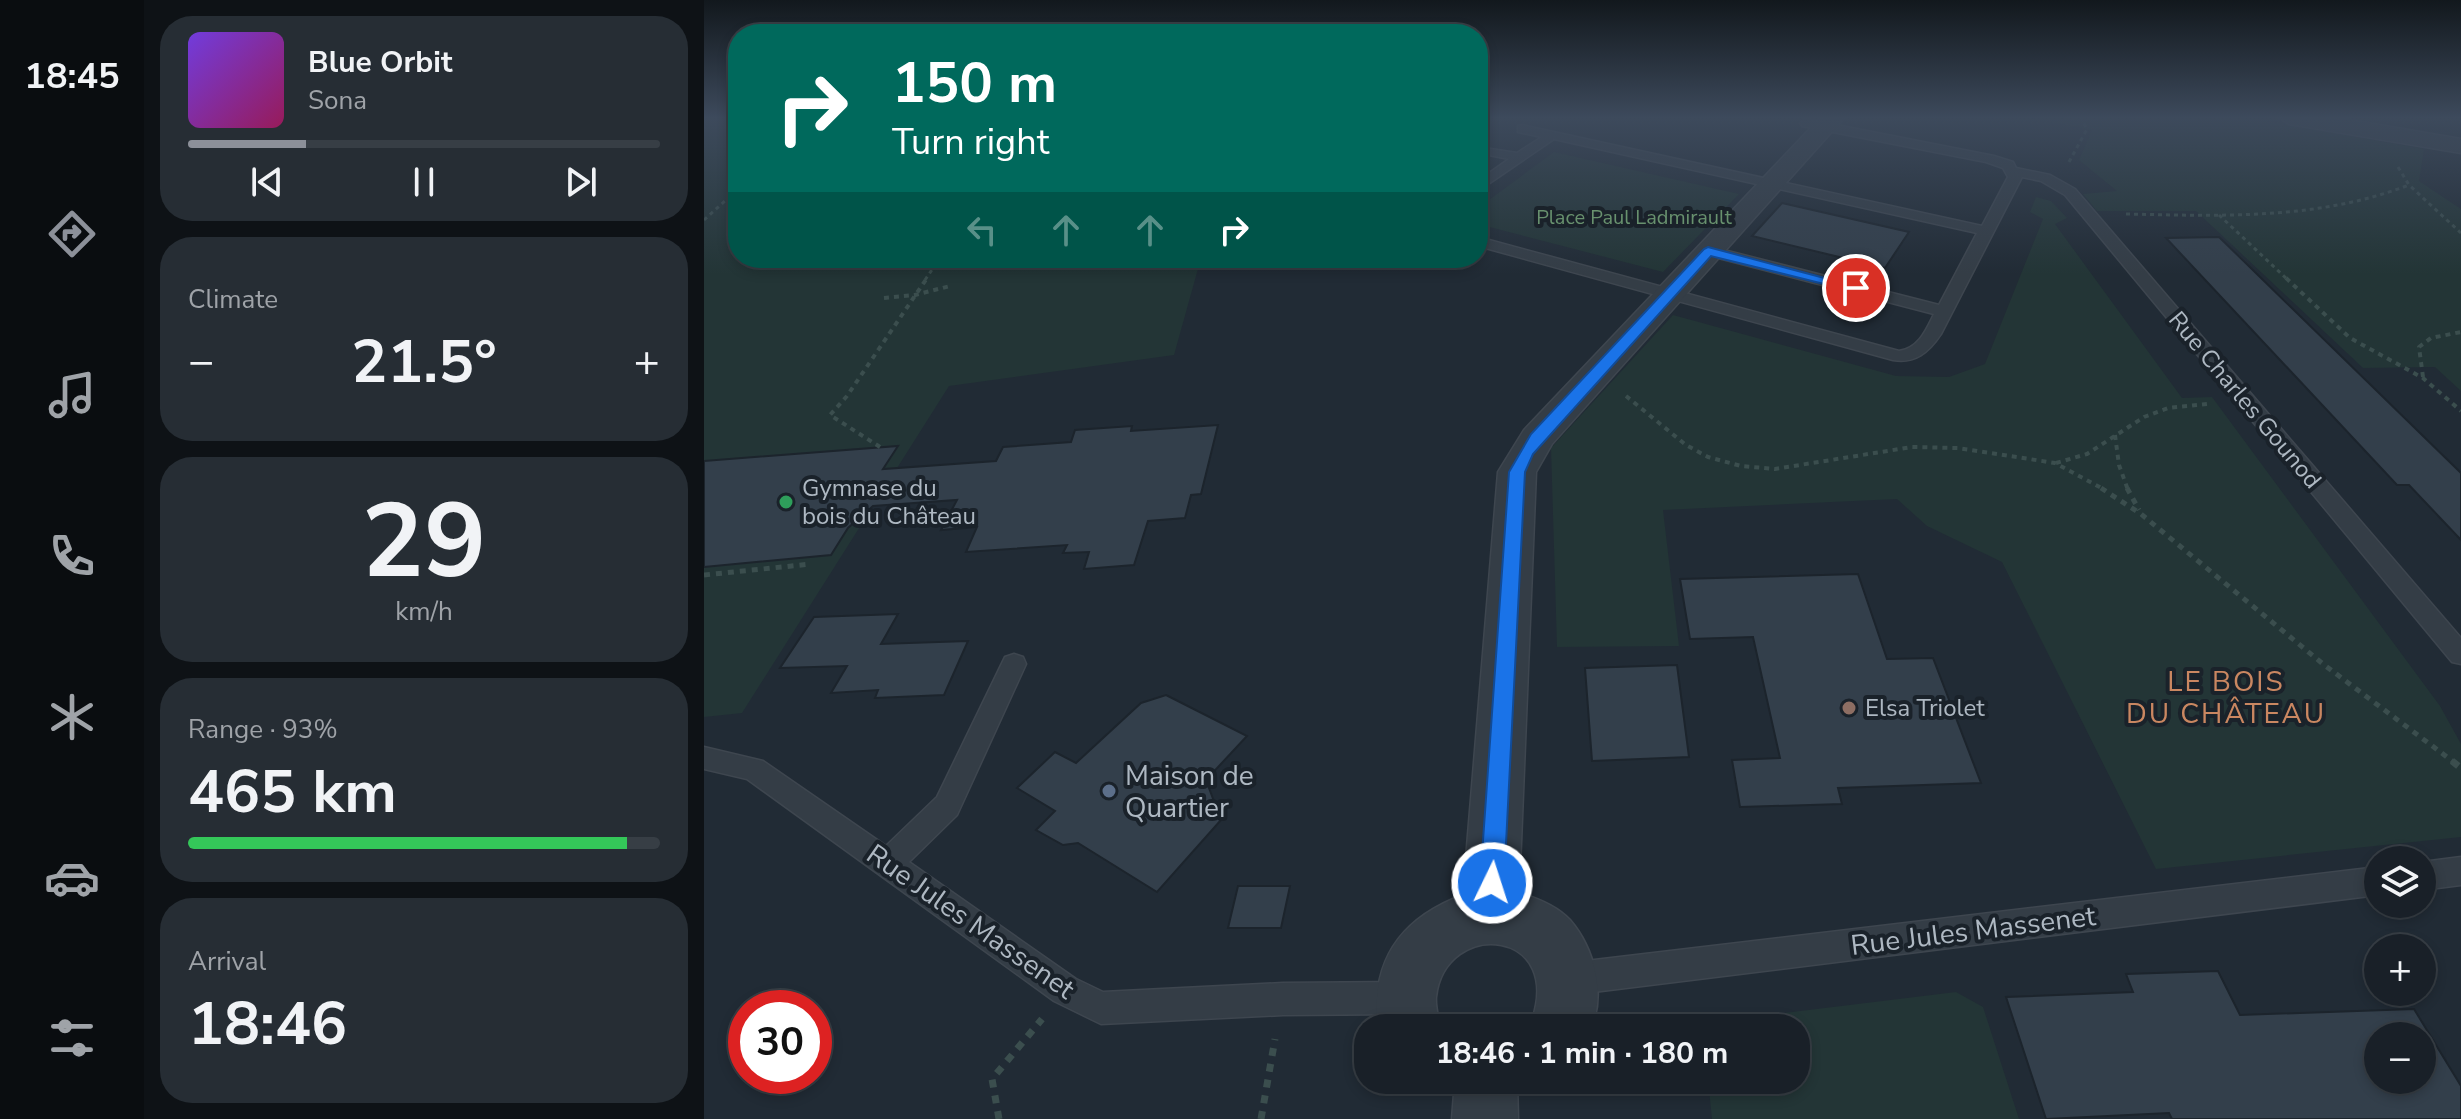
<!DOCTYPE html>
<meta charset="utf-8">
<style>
:root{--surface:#192028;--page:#262d34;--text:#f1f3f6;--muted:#9fa3a8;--line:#373e45;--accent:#8c9099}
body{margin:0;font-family:"Nunito Sans",sans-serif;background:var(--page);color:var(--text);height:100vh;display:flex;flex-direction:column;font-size:30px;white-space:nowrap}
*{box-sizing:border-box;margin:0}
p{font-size:26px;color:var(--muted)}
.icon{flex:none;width:44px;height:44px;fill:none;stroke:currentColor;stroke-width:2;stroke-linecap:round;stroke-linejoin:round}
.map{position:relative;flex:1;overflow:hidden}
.side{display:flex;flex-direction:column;gap:16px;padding:16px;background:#0e1216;width:560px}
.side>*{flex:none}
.hud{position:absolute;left:24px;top:24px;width:760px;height:244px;border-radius:32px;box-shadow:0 4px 12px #0003,0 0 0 2px var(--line);background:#00695c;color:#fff;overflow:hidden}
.fabs{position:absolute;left:1660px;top:846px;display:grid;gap:16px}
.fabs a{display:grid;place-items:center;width:72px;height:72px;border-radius:50%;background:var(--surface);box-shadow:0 4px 12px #0003,0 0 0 2px var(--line);font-size:40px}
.speed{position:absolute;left:24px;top:990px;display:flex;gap:16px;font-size:40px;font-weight:700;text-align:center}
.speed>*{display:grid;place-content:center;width:104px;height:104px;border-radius:50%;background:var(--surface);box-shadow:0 4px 12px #0003,0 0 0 2px var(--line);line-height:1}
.speed .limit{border:12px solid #d22;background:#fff;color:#111}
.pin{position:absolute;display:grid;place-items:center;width:68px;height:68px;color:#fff;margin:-34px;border:4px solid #fff;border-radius:50%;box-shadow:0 2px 8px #0007}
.me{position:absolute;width:88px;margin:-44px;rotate:4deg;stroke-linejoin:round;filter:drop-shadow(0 0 6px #0008)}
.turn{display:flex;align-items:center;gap:28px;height:168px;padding:0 32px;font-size:36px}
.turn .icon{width:104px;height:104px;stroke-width:2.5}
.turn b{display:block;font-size:56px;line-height:68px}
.lanes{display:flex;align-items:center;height:76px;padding:0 32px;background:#0003;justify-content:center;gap:40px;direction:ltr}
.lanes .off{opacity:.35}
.big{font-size:60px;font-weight:700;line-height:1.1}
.side .tile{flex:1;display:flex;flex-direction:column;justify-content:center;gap:12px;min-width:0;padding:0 28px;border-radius:32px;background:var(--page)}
.side .dial{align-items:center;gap:0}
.dial b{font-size:104px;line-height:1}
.song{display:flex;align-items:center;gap:24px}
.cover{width:96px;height:96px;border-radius:12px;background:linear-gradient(135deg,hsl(260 70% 55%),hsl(330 70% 35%))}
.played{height:8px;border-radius:4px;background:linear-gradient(90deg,var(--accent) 25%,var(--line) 25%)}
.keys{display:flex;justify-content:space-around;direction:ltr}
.heat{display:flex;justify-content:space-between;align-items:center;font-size:44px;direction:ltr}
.charge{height:12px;border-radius:6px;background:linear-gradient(90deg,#34c759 93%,var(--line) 0)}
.trip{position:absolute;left:650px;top:1014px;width:456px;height:80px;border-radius:32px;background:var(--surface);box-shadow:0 4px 12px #0003,0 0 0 2px var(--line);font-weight:700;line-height:80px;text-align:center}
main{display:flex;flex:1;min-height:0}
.menu{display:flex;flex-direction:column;width:144px;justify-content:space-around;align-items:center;background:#0a0d10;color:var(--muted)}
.menu .icon{width:56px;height:56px}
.menu .active{color:var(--accent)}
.menu b{font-size:36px;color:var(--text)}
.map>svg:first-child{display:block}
.green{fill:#233536}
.building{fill:#333f4b;stroke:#1c242c;stroke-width:2;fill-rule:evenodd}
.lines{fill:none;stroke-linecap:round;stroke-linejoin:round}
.service-casing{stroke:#3e464f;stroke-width:3}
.minor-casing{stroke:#3e464f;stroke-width:3}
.path-far3{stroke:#3b4e4e;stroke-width:3;stroke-dasharray:4 4;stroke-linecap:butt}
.path-far2{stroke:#3b4e4e;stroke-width:4;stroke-dasharray:5 5;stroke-linecap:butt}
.path-far1{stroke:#3b4e4e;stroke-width:5;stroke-dasharray:6 6;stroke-linecap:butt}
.path{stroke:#3b4e4e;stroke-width:7;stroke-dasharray:8 8;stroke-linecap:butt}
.service{fill:#343d46;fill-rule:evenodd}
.minor{fill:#343d46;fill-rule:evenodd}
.route{fill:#1a73e8;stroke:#114b97;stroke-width:2}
.leisure-dot{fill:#2e9e5b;stroke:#1a222a;stroke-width:3}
.education-dot{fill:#8d6e63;stroke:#1a222a;stroke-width:3}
.service-dot{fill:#5c6f8a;stroke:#1a222a;stroke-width:3}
.labels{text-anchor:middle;stroke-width:8;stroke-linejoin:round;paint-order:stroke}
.far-park-label{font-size:20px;fill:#68916e;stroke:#1a222a}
.street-label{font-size:24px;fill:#aeb8c2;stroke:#1a222a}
.poi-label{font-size:24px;fill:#aeb8c2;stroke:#1a222a;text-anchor:start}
.quarter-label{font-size:28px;letter-spacing:2px;fill:#ca8761;stroke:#1a222a}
.near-poi-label{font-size:28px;fill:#aeb8c2;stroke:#1a222a;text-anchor:start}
.near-street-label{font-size:28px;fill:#aeb8c2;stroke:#1a222a}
</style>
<main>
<nav class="menu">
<b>18:45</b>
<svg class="icon active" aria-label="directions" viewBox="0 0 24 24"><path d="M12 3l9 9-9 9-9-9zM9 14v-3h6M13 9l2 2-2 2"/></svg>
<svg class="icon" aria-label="music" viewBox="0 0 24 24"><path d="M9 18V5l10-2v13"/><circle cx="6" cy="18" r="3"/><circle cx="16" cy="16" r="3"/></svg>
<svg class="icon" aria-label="phone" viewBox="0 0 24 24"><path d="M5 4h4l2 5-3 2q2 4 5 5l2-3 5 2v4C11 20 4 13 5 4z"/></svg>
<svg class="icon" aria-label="climate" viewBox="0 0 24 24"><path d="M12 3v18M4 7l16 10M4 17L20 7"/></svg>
<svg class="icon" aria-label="car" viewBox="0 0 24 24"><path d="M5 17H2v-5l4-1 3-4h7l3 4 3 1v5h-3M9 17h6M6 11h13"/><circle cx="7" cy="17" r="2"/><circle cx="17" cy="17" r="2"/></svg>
<svg class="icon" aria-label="filters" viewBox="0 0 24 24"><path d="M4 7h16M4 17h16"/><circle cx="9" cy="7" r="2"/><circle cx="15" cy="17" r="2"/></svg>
</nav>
<section class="side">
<div class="tile">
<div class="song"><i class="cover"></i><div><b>Blue Orbit</b><p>Sona</p></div></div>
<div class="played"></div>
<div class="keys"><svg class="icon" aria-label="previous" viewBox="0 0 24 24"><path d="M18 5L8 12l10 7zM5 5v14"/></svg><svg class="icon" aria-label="pause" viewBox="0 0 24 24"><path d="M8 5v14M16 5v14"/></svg><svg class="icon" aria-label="next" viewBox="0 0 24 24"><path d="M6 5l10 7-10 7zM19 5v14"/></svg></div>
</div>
<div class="tile"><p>Climate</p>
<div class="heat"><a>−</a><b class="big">21.5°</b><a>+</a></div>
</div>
<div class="tile dial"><b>29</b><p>km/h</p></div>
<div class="tile"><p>Range · 93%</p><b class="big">465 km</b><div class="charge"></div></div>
<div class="tile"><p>Arrival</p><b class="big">18:46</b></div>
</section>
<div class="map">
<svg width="1757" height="1119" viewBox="0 0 1757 1119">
<rect width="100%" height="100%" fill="#212b35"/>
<g class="green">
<polygon points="0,117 34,117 34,258 497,258 470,355 245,386 38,713 0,717"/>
<polygon points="1324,117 1539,117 1720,149 1715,181 1757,209 1757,391 1731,367 1659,368 1492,211 1393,211 1379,194 1413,191 1375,160 1388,130"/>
<polygon points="850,152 1035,194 959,272 774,224 774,208"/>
<polygon points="1332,197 1347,201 1363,218 1351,224 1478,398 1508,397 1736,706 1757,744 1757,837 1452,869 1298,562 1223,526 1193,499 959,510 975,646 853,647 847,448 969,315 1192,376 1245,377 1281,364 1339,219 1326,212"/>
<polygon points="1252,992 1279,1007 1315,1119 1008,1119 1004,1080 1092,1080 1092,1028 999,1028 999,1023"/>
</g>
<g class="building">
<polygon points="1078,203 1205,232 1181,268 1048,236"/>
<polygon points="1515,237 1757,473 1757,540 1705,485 1693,485 1462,238"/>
<polygon points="514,425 497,494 487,495 481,518 444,521 430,565 380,569 385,552 359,553 363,545 262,552 273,527 237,530 253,500 169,506 144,528 127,555 0,567 0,461 194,446 179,469 292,461 299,447 367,442 371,430 428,426 427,431"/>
<polygon points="1154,574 1183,659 1229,658 1277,783 1134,788 1138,804 1036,807 1028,760 1076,758 1049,637 986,639 976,579"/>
<polygon points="194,614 177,644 264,641 240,695 171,698 174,690 127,693 143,666 76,668 110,617"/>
<polygon points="973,665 985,757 888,761 881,668"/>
<polygon points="462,695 543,736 502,780 517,820 453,892 374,843 359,845 332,830 351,811 313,788 351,752 372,763 437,703"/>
<polygon points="534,886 586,886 577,928 524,928"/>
<path d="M1514 971 1536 1015 1710 1009 1757 1086V1119H1468L1465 1113 1342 1119 1302 997 1429 992 1422 974ZM1674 1036H1718V1080H1674Z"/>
</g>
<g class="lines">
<g class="service-casing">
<g id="service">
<path d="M1102 119 1290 156 1309 162 1312 168 1346 175 1371 189 1757 638V664L1748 662 1361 195 1337 181 1318 177 1237 334C1225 352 1211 364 1189 360L774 246V237L1195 351C1215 348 1222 330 1230 314L999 254 996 251 1004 246 1235 305 1273 233 850 139 774 191V181L805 159 780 154V148L813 153 838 137 814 132V126L818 125 1278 226 1304 177 1299 168 1282 162 1098 126 1096 123Z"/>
<polygon points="310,654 319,657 322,664 253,815 205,862 372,979 399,992 579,983 700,982 711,987 716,998 711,1009 700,1014 579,1015 397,1024 350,1001 43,779 0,769 0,747 59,761 182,846 233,797 301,657"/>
<polygon points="1757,857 1757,885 1718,890 1718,862"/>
<polygon points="1674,867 1674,895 865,995 854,990 849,979 854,968 865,963"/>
</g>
</g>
<g class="minor-casing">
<g id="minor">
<path d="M1117 117H1141L848 444 832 472 815 893C833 898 853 906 866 920 890 948 902 993 887 1028H825C866 928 741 917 732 997 731 1007 735 1018 736 1028H674C666 960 697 918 759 895L794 472 820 430Z"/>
<polygon points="1574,117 1629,117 1757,139 1757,153 1585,124"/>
<polygon points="751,1080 813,1080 814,1119 748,1119"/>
</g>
</g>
<g class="path-far3">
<polyline points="1365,162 1383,129 1376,117"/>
<polyline points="1694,167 1705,185 1757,233"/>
<path d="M1422 214C1518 216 1614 220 1705 185"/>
<polyline points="1515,215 1584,280"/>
<polyline points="0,220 34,189"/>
<polyline points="221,280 236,258"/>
</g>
<g class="path-far2">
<polyline points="1582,278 1646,338 1719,378 1757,411"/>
<polyline points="180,298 211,295 246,286"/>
<polyline points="1719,377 1715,347 1727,338 1757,332"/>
<polyline points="922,396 982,445 1004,457 1037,466 1071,469 1208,447 1254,448 1351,463 1401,490"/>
<polyline points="1411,435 1415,465 1424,490"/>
<polyline points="176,447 126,415 143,396 223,278"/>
<polyline points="1352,463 1383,454 1440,417 1464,408 1503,404"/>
</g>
<g class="path-far1">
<polyline points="1397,488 1437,514 1619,664 1751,763"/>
<polyline points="1423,488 1435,510"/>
<polyline points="0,575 107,564"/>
</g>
<g class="path">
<polyline points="1748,761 1757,768"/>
<polyline points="295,1119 288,1079 338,1019"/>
<polyline points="557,1119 571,1039"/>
</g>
<use href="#service" class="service"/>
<use href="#minor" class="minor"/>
</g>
<linearGradient id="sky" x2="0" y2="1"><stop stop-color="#12181d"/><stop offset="0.43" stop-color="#3d4a5c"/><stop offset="1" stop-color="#3d4a5c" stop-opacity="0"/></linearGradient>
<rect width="1757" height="274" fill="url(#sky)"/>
<polygon class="route" points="1004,247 1158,288 1152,292 1007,256 829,454 821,472 800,883 797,891 788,894 779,891 776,883 805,472 827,434 1000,249"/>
<circle class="leisure-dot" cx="82" cy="502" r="8"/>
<circle class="education-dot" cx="1145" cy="708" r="8"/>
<circle class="service-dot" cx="405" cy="791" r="8"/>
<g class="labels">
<g class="far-park-label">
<text x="930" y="224">Place Paul Ladmirault</text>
</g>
<g class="street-label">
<text transform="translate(1541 400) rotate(50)" y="8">Rue Charles Gounod</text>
</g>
<g class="poi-label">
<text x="98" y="496">Gymnase du<tspan x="98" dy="28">bois du Château</tspan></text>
<text x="1161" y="716">Elsa Triolet</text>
</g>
<g class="quarter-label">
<text x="1522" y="691">LE BOIS<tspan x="1522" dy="32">DU CHÂTEAU</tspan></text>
</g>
<g class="near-poi-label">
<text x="421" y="785">Maison de<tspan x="421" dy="32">Quartier</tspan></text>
</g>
<g class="near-street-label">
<text transform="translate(267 921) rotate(35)" y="10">Rue Jules Massenet</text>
<text transform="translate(1269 930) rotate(-7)" y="10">Rue Jules Massenet</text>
</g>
</g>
</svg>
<div class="fabs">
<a><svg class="icon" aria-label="layers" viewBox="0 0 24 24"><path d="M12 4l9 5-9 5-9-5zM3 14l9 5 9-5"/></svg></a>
<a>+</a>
<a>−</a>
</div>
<div class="speed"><div class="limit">30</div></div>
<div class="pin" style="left:1152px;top:288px;background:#d93025"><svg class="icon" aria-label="arrive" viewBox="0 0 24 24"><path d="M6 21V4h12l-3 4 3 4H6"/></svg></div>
<svg class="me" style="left:788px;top:883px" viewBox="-20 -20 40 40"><circle r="17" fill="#1a73e8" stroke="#fff" stroke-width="3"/><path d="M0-11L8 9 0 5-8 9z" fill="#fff"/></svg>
<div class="trip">18:46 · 1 min · 180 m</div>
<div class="hud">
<div class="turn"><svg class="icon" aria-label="right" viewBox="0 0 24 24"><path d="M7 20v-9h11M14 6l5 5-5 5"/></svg><div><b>150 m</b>Turn right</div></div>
<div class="lanes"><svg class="icon off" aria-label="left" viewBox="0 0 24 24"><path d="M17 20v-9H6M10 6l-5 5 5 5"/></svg><svg class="icon off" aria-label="ahead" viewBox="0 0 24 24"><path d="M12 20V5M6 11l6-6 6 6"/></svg><svg class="icon off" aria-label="ahead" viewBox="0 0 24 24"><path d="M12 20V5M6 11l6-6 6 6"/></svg><svg class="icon" aria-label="right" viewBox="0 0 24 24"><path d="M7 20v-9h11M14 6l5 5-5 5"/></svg></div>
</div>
</div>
</main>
